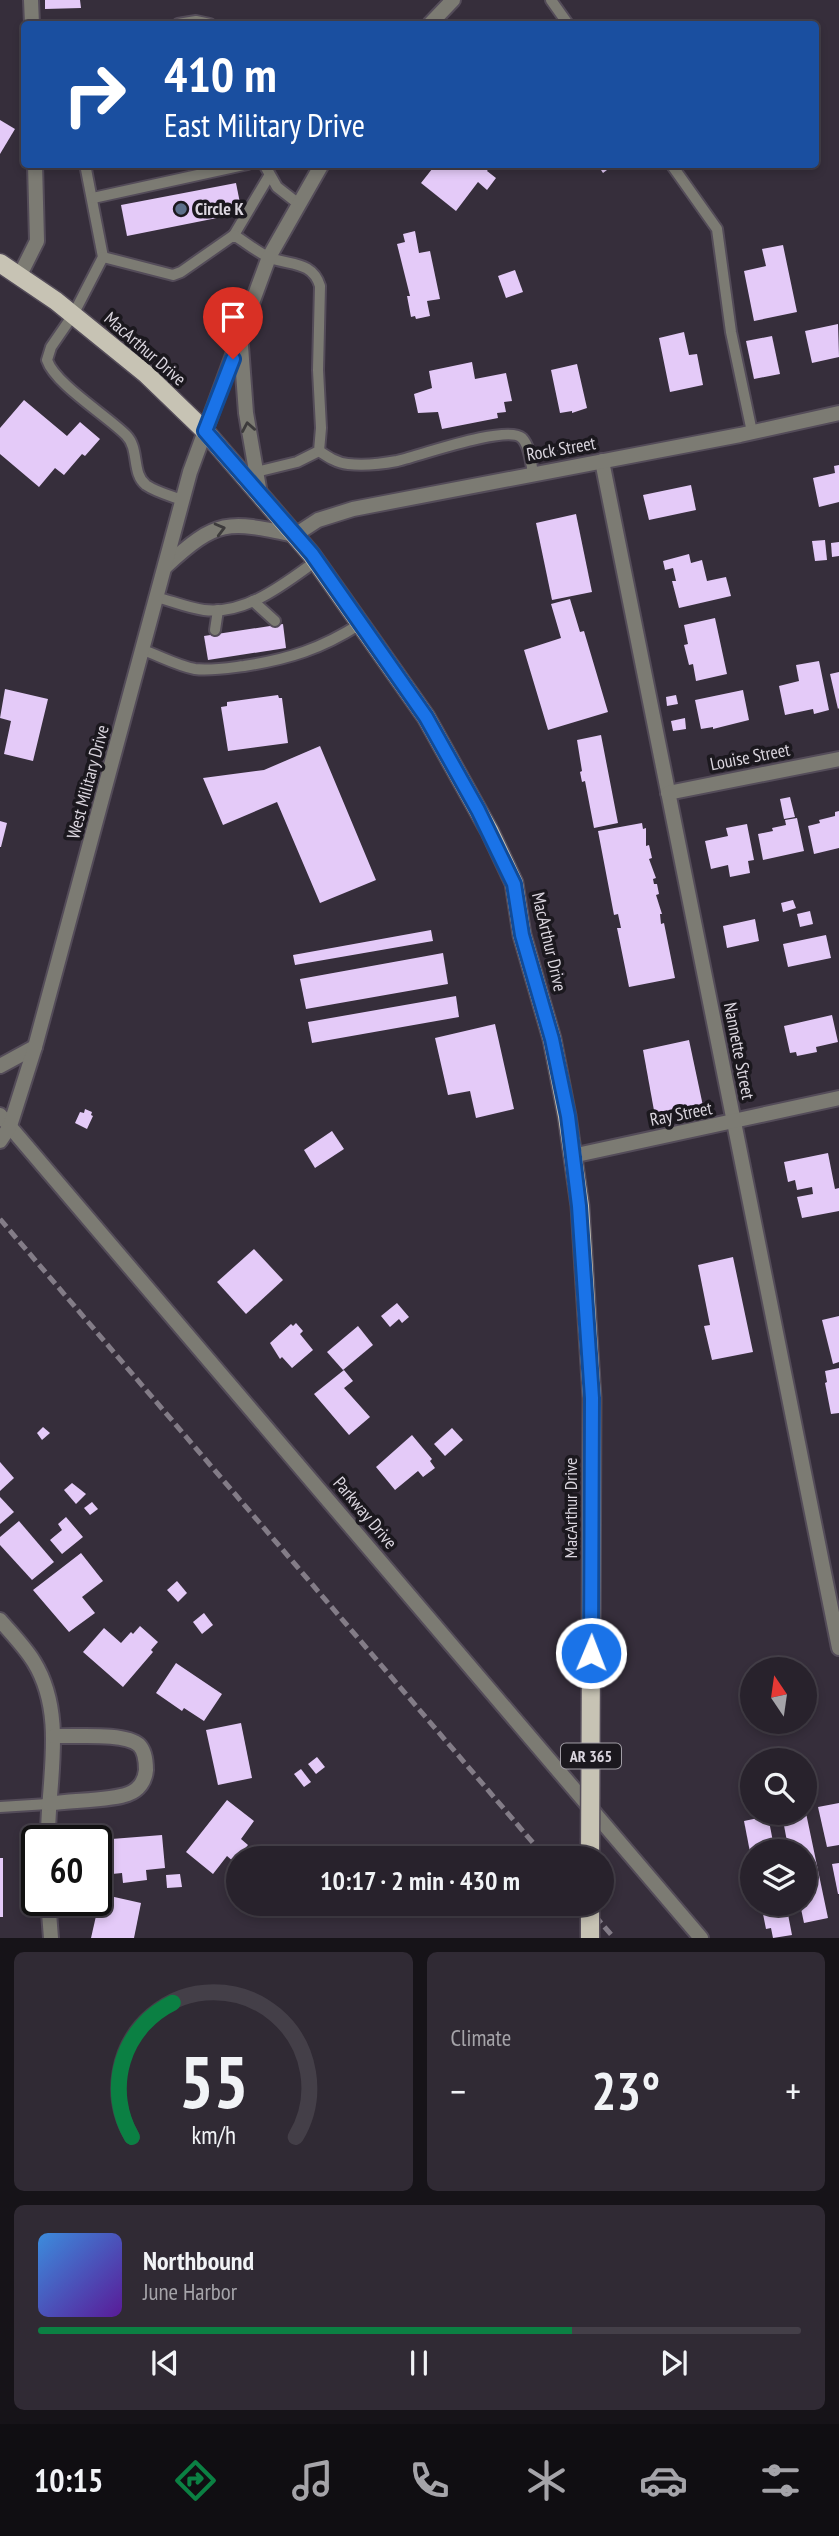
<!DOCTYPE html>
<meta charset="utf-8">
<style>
:root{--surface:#28222c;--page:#302a34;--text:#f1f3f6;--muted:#a5a4a9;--line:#443f48;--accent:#0b8043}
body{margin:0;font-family:"PT Sans Narrow",sans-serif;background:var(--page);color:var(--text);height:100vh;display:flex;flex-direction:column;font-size:26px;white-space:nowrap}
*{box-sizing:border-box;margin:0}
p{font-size:23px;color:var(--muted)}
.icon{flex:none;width:38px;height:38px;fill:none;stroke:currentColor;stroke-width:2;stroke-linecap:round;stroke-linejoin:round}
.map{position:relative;height:1938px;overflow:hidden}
.side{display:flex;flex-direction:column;gap:14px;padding:14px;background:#161318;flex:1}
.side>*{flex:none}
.guide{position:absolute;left:21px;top:21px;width:798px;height:147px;border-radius:7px;box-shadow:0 4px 10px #0003,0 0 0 2px var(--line);background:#1a4fa0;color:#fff;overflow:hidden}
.needle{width:46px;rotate:347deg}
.controls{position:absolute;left:740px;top:1657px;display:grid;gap:14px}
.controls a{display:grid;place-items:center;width:77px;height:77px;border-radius:50%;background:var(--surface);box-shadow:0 4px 10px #0003,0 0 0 2px var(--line);font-size:35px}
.speed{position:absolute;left:21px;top:1825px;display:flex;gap:14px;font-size:35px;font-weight:700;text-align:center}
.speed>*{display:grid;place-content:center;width:91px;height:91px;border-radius:50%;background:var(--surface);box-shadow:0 4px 10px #0003,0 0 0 2px var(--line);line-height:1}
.speed .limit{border:4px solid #111;border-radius:10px;background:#fff;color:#111}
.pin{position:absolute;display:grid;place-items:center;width:60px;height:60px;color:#fff;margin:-72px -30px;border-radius:50% 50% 50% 0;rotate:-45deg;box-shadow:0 0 7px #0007}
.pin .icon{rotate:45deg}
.me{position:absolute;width:77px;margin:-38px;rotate:1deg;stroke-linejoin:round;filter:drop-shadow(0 0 5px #0008)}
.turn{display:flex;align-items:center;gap:24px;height:147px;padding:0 28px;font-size:32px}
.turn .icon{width:91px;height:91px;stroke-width:2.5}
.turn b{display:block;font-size:49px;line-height:60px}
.big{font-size:52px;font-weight:700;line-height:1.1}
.side .widget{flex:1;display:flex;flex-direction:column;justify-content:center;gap:10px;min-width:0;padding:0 24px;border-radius:10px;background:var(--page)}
.side .dial{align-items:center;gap:0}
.dial svg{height:182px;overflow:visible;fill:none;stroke:var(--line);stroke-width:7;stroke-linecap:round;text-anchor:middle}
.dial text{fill:var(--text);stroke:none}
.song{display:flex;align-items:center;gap:21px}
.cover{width:84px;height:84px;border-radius:10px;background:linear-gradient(135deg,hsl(210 70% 55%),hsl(270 70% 35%))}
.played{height:7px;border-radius:4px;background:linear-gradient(90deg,var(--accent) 70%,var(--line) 70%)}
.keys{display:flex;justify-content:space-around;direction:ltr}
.heat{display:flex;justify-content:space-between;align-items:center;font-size:38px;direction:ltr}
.side .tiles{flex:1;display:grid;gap:14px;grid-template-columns:1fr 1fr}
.widget:last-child{grid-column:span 2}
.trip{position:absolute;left:226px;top:1846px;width:388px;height:70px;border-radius:35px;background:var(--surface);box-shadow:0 4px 10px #0003,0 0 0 2px var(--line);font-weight:700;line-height:70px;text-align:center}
.dock{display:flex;height:112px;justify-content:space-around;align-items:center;background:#100e12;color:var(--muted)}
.dock .icon{width:49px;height:49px}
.dock .active{color:var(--accent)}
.dock b{font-size:32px;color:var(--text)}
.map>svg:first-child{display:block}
.building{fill:#e4caf8}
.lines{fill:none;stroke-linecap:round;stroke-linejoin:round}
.service-casing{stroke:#544c59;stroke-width:14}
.minor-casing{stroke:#544c59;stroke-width:18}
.tertiary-casing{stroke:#544c59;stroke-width:18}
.primary-casing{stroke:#544c59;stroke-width:21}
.service{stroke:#7c7b73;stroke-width:10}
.minor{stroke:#7c7b73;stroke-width:14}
.tertiary{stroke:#7c7b73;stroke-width:14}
.primary{stroke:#c7c3b4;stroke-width:18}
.rail{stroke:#837c87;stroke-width:5;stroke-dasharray:10 5;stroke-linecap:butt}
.primary-bridge-casing{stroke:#544c59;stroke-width:21;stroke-linecap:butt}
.primary-bridge{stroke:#c7c3b4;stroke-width:18}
.oneway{stroke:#3d3b3c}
.route-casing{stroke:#114b97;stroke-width:18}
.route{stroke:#1a73e8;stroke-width:12}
.service-dot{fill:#5c6f8a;stroke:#1b181e;stroke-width:2.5}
.labels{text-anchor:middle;stroke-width:7;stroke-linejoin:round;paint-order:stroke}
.shield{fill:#1b181e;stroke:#a19da5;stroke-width:2}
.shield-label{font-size:16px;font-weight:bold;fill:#dbd6df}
.poi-label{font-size:18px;font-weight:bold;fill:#dbd6df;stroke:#1b181e;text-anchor:start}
.street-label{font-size:18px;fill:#dbd6df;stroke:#1b181e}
</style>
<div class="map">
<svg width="839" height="1938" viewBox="0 0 839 1938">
<rect width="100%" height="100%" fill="#362e3b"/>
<g class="building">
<polygon points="45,0 80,0 81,8 45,9"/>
<polygon points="0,120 15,129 0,154"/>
<polygon points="436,164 492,164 487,171 496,178 487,190 478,182 456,211 421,183"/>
<polygon points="597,164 615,164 603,173"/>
<polygon points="236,183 242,213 127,236 121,205"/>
<polygon points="415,231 419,253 430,251 440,299 427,301 430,316 416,319 415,316 411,317 407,296 410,296 397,244 405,242 403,234"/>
<polygon points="783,245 797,312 754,321 744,271 766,266 762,249"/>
<polygon points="515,270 523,292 506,298 498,276"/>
<polygon points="838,324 839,357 812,363 805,331"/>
<polygon points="684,332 689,355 697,354 703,385 670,392 659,338"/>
<polygon points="772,336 780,374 754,379 746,341"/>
<polygon points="472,362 475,379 506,373 512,401 504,402 506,412 497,413 498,418 442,429 438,412 418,413 414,394 432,388 429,371"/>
<polygon points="577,364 587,408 572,413 572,411 560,413 551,370"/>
<polygon points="24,400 67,436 80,422 100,439 85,456 82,454 64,475 55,468 39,487 0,454 0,428"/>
<polygon points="839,465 839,502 819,507 813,478 835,473 834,466"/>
<polygon points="691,485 696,510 649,520 643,495"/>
<polygon points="576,514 592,592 552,600 536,523"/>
<polygon points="825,540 827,560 815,561 812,541"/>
<polygon points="839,542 839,556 832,557 831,543"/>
<polygon points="689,554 691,563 702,560 707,581 726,577 731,596 679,608 672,581 676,581 673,568 665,570 663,561"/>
<polygon points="570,599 580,632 584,631 608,712 548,730 524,650 561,638 551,604"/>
<polygon points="715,618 727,674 696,681 693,664 689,665 684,645 688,644 684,625"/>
<polygon points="283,624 286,648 208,660 204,636"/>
<polygon points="819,661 829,710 814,714 813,709 785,715 779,686 799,681 796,665"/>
<polygon points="839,672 839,708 838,709 830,674"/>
<polygon points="5,689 48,699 33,761 4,754 11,721 0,718"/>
<polygon points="743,690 749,720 713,729 713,727 701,729 695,700"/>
<polygon points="278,695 279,698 282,698 288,743 228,751 221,707 227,706 227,702"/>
<polygon points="676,695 678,704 667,706 666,697"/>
<polygon points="685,718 686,729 673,731 671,721"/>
<polygon points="601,735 618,823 594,828 585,781 582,782 580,772 582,771 577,740"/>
<polygon points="320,746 376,880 320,903 277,802 223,825 203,778 264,770"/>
<polygon points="790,797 795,817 784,819 780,799"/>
<polygon points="839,811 839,848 814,854 808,826 820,823 819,820 835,816 835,812"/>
<polygon points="797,818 804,851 763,860 758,834 773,831 772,828 786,825 785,820"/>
<polygon points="0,821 7,823 1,847 0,847"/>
<polygon points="642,823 643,829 646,828 646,846 649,845 652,858 649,859 656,878 653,879 654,884 657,884 659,894 656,895 662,914 660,914 661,924 664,923 675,978 629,987 617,928 621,928 618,914 614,915 598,831"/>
<polygon points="747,824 754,860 748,861 750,873 730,877 728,865 711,869 705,841 728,836 726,828"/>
<polygon points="793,900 796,908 783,912 781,903"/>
<polygon points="810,911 813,924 800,927 797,914"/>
<polygon points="755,919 759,941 727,948 723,926"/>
<polygon points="431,930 433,941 295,965 293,955"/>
<polygon points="826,935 831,958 788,967 783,944"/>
<polygon points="443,953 448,984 306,1009 300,979"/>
<polygon points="456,996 459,1017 312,1043 308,1022"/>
<polygon points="832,1015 838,1042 816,1047 817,1052 797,1056 796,1052 790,1053 784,1026"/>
<polygon points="495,1024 514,1109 476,1118 470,1091 448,1095 435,1038"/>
<polygon points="689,1040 703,1106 655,1116 643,1050"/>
<polygon points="85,1109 92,1112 91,1115 93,1116 87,1129 75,1123 80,1112 84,1113"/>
<polygon points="332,1131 344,1149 315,1168 304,1150"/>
<polygon points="828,1153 835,1189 839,1188 839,1211 802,1218 797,1197 813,1194 812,1187 797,1190 795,1180 788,1182 784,1162"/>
<polygon points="254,1249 283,1280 246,1314 217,1282"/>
<polygon points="733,1257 753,1352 712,1360 704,1326 710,1325 698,1265"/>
<polygon points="397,1303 409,1317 402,1323 399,1319 390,1327 381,1316"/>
<polygon points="839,1316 839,1362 833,1364 822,1320"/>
<polygon points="296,1323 303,1331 300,1334 313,1350 292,1368 282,1357 280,1359 270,1343 291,1324 293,1326"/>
<polygon points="358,1326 373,1345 343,1370 327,1352"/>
<polygon points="839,1368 839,1413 831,1414 825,1383 827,1382 825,1371"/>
<polygon points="344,1370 353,1381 344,1388 370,1417 349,1435 314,1394"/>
<polygon points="43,1427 50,1433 42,1440 37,1433"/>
<polygon points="452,1428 463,1440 445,1456 434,1444"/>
<polygon points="412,1435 432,1459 430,1461 435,1468 423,1477 418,1471 395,1490 376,1467"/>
<polygon points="0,1462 14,1478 0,1491"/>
<polygon points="72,1483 86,1494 76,1504 64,1490"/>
<polygon points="0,1497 14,1512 0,1524"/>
<polygon points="92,1502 98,1509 90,1515 84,1508"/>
<polygon points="66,1517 83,1537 62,1554 50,1540 62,1530 58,1524"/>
<polygon points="19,1521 54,1562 32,1580 0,1545 0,1537"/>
<polygon points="81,1553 103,1581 82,1597 95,1613 69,1632 33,1590"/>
<polygon points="177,1581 187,1593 178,1602 167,1590"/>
<polygon points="204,1613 213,1625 202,1634 193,1622"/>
<polygon points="140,1626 158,1642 151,1650 153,1652 123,1687 83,1652 104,1628 121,1643 131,1632 133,1634"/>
<polygon points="176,1663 222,1694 204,1721 184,1708 182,1711 156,1693"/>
<polygon points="241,1723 252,1778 218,1785 206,1730"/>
<polygon points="317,1757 325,1767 316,1774 308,1764"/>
<polygon points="301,1769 311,1782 304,1787 294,1774"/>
<polygon points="227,1800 254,1821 241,1839 248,1845 234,1862 227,1856 213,1874 186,1852"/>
<polygon points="839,1803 839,1845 827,1847 818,1807"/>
<polygon points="793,1813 806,1813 828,1918 804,1923 800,1904 805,1904 805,1852 789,1852 782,1815"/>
<polygon points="768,1816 775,1852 750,1852 744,1821"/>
<polygon points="162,1835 165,1868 146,1870 147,1880 123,1883 122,1873 112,1874 112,1868 102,1869 99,1840"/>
<rect x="0" y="1858" width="3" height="59"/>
<polygon points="839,1863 839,1894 838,1894 832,1864"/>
<polygon points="180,1874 182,1887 167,1888 166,1875"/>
<polygon points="101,1894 141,1903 134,1938 91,1938"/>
<polygon points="761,1904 786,1904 792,1935 773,1938 771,1928 766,1929"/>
</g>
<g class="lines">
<g class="service-casing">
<g id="service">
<polyline points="551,0 568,24"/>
<polyline points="178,24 196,21 210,24"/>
<path d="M85 164 103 257 73 315 51 347 47 360C55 384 106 415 126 435 140 449 131 473 146 485 156 492 171 496 182 500"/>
<polyline points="264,164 277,187 300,205"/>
<polyline points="671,164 717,229 731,332 752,432"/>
<polyline points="93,198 248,164"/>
<polyline points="234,235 269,176"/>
<path d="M103 257 173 275 181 272 234 235C245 242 256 251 268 257 289 266 312 260 320 286L318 370 321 428 319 451 297 462 256 472"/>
<path d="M319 451C328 457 337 463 348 464 365 466 381 464 397 461 419 456 507 424 522 438 530 446 531 463 533 474"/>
<path d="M156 597C172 601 188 608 204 610 246 615 284 584 316 561"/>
<polyline points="253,601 275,621"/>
<polyline points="215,630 218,610"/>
<path d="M143 650C160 656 178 666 195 669 210 671 228 668 244 666 289 659 321 649 360 624"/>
<polyline points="0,1807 48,1804"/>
</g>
</g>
<g class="minor-casing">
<g id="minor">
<polyline points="31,0 32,24"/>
<polyline points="20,275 37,241 35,164"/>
<polyline points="602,461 839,1648"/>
<polyline points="295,535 318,520 353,509 740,435 839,413"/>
<polyline points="668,793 839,759"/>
<polyline points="572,1156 839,1098"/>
<path d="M0 1620C11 1633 25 1647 34 1662 67 1716 47 1782 48 1841"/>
<path d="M48 1804C70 1800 110 1801 128 1794 139 1790 145 1781 146 1770 146 1761 145 1751 139 1745 125 1732 74 1737 54 1736"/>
<polyline points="48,1900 51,1938"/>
</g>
</g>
<g class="tertiary-casing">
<g id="tertiary">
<polyline points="430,24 453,0"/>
<polyline points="241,346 246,413 260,494"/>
<path d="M166 566C218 518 228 521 295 535"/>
<polyline points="0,1066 35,1047"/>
<polyline points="0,1115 701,1938"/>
<polyline points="0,1141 10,1126 35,1047 190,472 269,257 322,164"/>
</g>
</g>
<g class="primary-casing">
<polyline id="primary" points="0,263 56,301 146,374 205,431 311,554 426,717 490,832 514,883 522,935 552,1039 567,1116 580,1206 592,1398 591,1653"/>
</g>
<use href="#service" class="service"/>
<use href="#minor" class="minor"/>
<use href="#tertiary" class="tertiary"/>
<use href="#primary" class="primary"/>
<g class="rail">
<polyline points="0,1219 546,1858"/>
<polyline points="585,1904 614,1938"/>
</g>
<g class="primary-bridge-casing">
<g id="primary-bridge">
<polyline points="590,1858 591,1653"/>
<polyline points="590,1938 590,1904"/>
</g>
</g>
<use href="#primary-bridge" class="primary-bridge"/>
</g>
<defs><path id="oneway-chevron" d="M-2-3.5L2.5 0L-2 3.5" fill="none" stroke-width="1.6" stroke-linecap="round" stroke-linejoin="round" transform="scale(1.75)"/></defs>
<g class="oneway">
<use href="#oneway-chevron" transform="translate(248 427) rotate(-100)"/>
<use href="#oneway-chevron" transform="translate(220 529) rotate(-15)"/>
</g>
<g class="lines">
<g class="route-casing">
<polyline id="route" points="233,359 205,431 312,554 426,717 478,810 514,884 522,935 552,1039 568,1116 579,1206 592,1398 591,1653"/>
</g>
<use href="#route" class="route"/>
</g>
<circle class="service-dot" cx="181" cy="209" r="7"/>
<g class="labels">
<rect class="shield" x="561" y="1743.5" width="60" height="25" rx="5"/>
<g class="shield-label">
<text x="591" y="1762">AR 365</text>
</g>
<g class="poi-label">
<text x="195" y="215">Circle K</text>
</g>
<g class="street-label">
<text transform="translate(145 349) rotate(41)" y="6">MacArthur Drive</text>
<text transform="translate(561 449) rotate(-10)" y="6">Rock Street</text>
<text transform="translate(750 757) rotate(-11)" y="6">Louise Street</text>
<text transform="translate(88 782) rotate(-75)" y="6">West Military Drive</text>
<text transform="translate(549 942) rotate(77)" y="6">MacArthur Drive</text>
<text transform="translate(739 1051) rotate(79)" y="6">Nannette Street</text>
<text transform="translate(681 1114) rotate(-11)" y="6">Ray Street</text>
<text transform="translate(571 1508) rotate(-90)" y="6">MacArthur Drive</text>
<text transform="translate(365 1513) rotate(50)" y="6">Parkway Drive</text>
</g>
</g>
</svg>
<div class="controls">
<a><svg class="needle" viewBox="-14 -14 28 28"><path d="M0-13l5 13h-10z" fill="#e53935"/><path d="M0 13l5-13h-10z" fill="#a5a4a9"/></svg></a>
<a><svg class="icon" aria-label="search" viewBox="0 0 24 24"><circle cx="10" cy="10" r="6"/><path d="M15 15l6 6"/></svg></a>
<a><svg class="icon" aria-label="layers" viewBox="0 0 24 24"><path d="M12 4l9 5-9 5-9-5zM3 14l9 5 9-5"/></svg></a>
</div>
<div class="speed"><div class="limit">60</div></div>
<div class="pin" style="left:233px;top:359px;background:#d93025"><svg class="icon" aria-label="arrive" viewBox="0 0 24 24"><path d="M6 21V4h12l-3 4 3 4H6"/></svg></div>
<svg class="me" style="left:591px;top:1653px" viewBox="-20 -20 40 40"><circle r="17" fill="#1a73e8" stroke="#fff" stroke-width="3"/><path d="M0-11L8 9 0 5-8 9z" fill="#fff"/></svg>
<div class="trip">10:17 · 2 min · 430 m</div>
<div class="guide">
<div class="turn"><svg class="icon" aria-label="right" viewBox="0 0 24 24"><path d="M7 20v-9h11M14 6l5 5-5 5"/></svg><div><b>410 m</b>East Military Drive</div></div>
</div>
</div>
<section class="side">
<div class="tiles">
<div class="widget dial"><svg viewBox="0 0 100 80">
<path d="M14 69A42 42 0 1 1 86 69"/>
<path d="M14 69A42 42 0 0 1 32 10" stroke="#0b8043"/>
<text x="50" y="56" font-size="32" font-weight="700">55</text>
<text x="50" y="72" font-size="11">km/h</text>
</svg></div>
<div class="widget"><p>Climate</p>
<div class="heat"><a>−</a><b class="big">23°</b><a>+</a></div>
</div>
<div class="widget">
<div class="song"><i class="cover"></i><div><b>Northbound</b><p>June Harbor</p></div></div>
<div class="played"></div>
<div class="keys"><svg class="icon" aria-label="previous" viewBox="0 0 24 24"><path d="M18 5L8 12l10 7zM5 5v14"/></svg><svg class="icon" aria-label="pause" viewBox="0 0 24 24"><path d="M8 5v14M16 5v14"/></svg><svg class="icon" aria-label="next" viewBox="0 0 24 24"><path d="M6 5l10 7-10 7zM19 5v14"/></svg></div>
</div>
</div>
</section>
<nav class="dock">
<b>10:15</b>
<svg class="icon active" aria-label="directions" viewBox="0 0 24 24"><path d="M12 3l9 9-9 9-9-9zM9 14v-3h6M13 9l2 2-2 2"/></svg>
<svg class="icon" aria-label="music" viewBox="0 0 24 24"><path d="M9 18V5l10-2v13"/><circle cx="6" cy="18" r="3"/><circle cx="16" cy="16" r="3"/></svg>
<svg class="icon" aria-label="phone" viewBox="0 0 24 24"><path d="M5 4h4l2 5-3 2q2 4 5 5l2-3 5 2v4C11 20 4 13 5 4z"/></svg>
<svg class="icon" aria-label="climate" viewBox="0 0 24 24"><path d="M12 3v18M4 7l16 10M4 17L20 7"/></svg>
<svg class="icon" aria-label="car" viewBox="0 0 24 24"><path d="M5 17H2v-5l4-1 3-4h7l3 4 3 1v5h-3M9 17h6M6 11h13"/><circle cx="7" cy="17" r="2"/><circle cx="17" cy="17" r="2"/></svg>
<svg class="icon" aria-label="filters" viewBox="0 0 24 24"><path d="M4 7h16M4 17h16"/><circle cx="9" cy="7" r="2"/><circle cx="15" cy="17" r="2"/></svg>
</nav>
